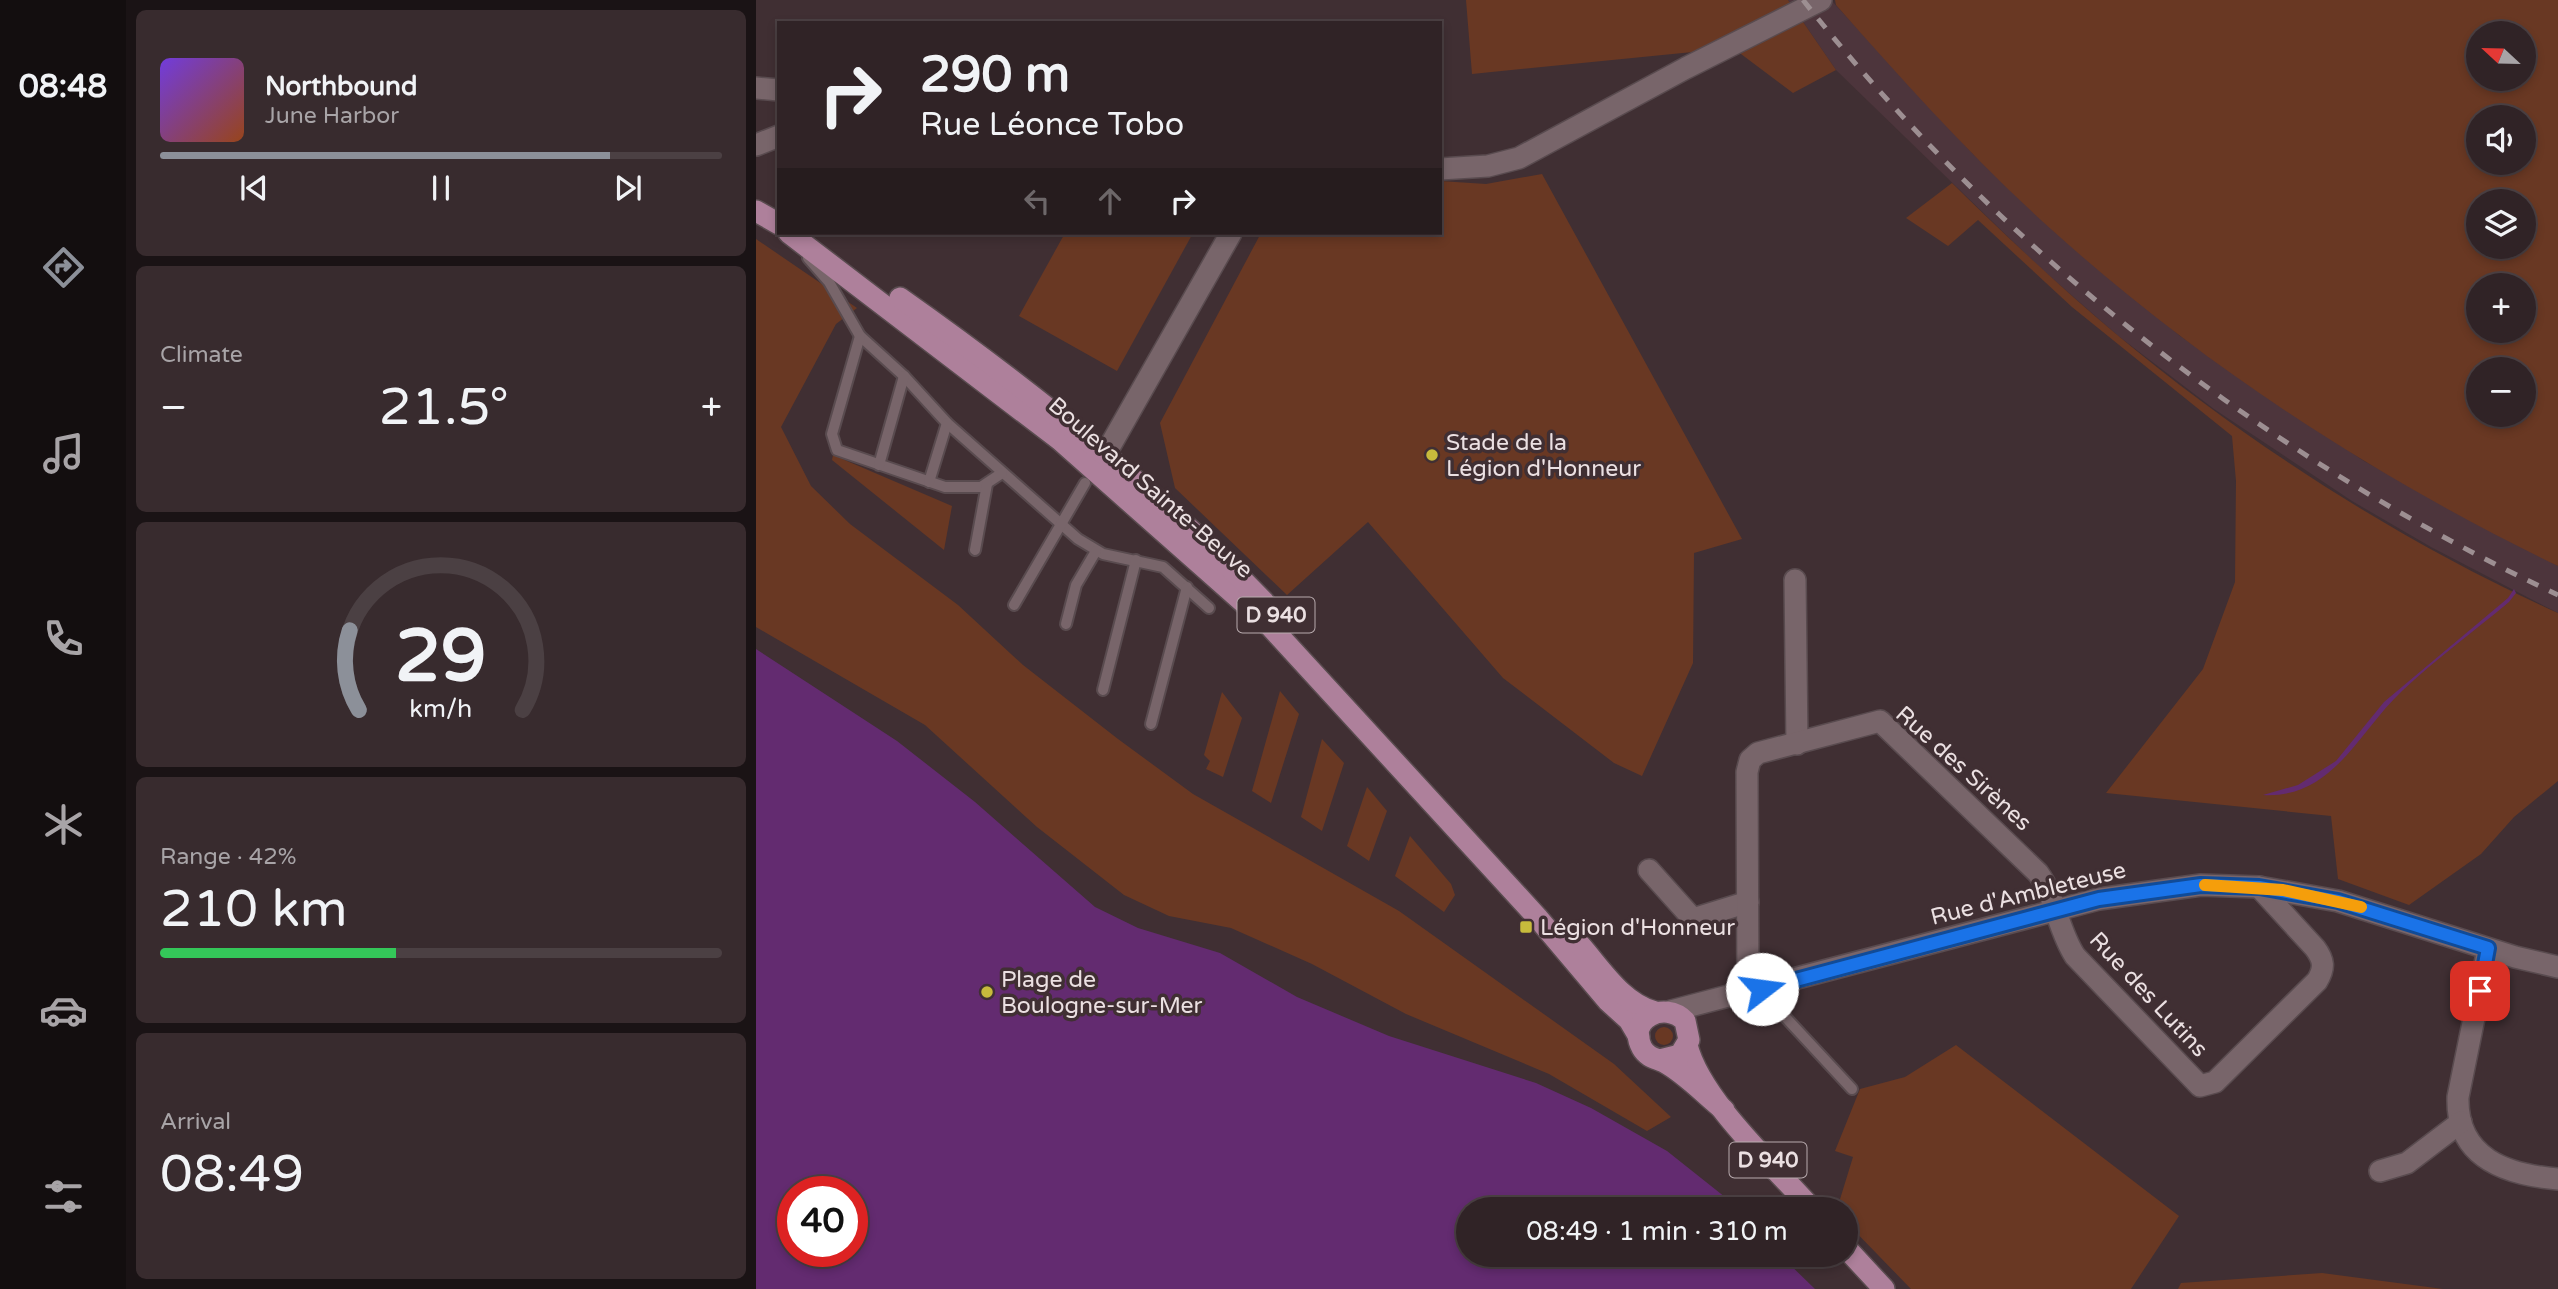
<!DOCTYPE html>
<meta charset="utf-8">
<style>
:root{--surface:#302326;--page:#382b2e;--text:#f1f3f6;--muted:#a8a4a7;--line:#4b4043;--accent:#8c9099}
body{margin:0;font-family:"Varela Round",sans-serif;background:var(--page);color:var(--text);height:100vh;display:flex;flex-direction:column;font-size:26px;white-space:nowrap}
*{box-sizing:border-box;margin:0}
p{font-size:23px;color:var(--muted)}
.icon{flex:none;width:38px;height:38px;fill:none;stroke:currentColor;stroke-width:2;stroke-linecap:round;stroke-linejoin:round}
.map{position:relative;flex:1;overflow:hidden}
.side{display:flex;flex-direction:column;gap:10px;padding:10px;background:#1a1315;width:630px}
.side>*{flex:none}
.hud{position:absolute;left:21px;top:21px;width:665px;height:214px;border-radius:0px;box-shadow:0 4px 10px #0003,0 0 0 2px var(--line);background:#302326;color:var(--text);overflow:hidden}
.needle{width:46px;rotate:292deg}
.fabs{position:absolute;left:1710px;top:21px;display:grid;gap:14px}
.fabs a{display:grid;place-items:center;width:70px;height:70px;border-radius:50%;background:var(--surface);box-shadow:0 4px 10px #0003,0 0 0 2px var(--line);font-size:35px}
.speed{position:absolute;left:21px;top:1176px;display:flex;gap:14px;font-size:35px;font-weight:700;text-align:center}
.speed>*{display:grid;place-content:center;width:91px;height:91px;border-radius:50%;background:var(--surface);box-shadow:0 4px 10px #0003,0 0 0 2px var(--line);line-height:1}
.speed .limit{border:10px solid #d22;background:#fff;color:#111}
.pin{position:absolute;display:grid;place-items:center;width:60px;height:60px;color:#fff;margin:-30px;border-radius:14px;box-shadow:0 4px 10px #0006}
.me{position:absolute;width:77px;margin:-38px;rotate:75deg;stroke-linejoin:round;filter:drop-shadow(0 0 5px #0008)}
.turn{display:flex;align-items:center;gap:24px;height:147px;padding:0 28px;font-size:32px}
.turn .icon{width:91px;height:91px;stroke-width:2.5}
.turn b{display:block;font-size:49px;line-height:60px}
.lanes{display:flex;align-items:center;height:66px;padding:0 28px;background:#0003;justify-content:center;gap:35px;direction:ltr}
.lanes .off{opacity:.35}
.big{font-size:52px;font-weight:600;line-height:1.1}
.side .tile{flex:1;display:flex;flex-direction:column;justify-content:center;gap:10px;min-width:0;padding:0 24px;border-radius:10px;background:var(--page)}
.side .dial{align-items:center;gap:0}
.dial svg{height:182px;overflow:visible;fill:none;stroke:var(--line);stroke-width:7;stroke-linecap:round;text-anchor:middle}
.dial text{fill:var(--text);stroke:none}
.song{display:flex;align-items:center;gap:21px}
.cover{width:84px;height:84px;border-radius:10px;background:linear-gradient(135deg,hsl(260 70% 55%),hsl(20 70% 35%))}
.played{height:7px;border-radius:4px;background:linear-gradient(90deg,var(--accent) 80%,var(--line) 80%)}
.keys{display:flex;justify-content:space-around;direction:ltr}
.heat{display:flex;justify-content:space-between;align-items:center;font-size:38px;direction:ltr}
.charge{height:10px;border-radius:5px;background:linear-gradient(90deg,#34c759 42%,var(--line) 0)}
.trip{position:absolute;left:700px;top:1197px;width:402px;height:70px;border-radius:35px;background:var(--surface);box-shadow:0 4px 10px #0003,0 0 0 2px var(--line);font-weight:600;line-height:70px;text-align:center}
main{display:flex;flex:1;min-height:0}
.menu{display:flex;flex-direction:column;width:126px;justify-content:space-around;align-items:center;background:#130e0f;color:var(--muted)}
.menu .icon{width:49px;height:49px}
.menu .active{color:var(--accent)}
.menu b{font-size:32px;color:var(--text)}
.map>svg:first-child{display:block}
.built{fill:#4d353c}
.green{fill:#693823;fill-rule:evenodd}
.water{fill:#632b70;fill-rule:evenodd}
.lines{fill:none;stroke-linecap:round;stroke-linejoin:round}
.lane-casing{stroke:#594b4f;stroke-width:14}
.street-casing{stroke:#594b4f;stroke-width:24}
.secondary-casing{stroke:#594b4f;stroke-width:24}
.primary-casing{stroke:#594b4f;stroke-width:24}
.lane{stroke:#78656a;stroke-width:10}
.street{stroke:#78656a;stroke-width:21}
.secondary{stroke:#78656a;stroke-width:21}
.primary{stroke:#ae809b;stroke-width:21}
.rail{stroke:#9d8f92;stroke-width:5;stroke-dasharray:12 12;stroke-linecap:butt}
.route-casing{stroke:#114b97;stroke-width:18}
.route{stroke:#1a73e8;stroke-width:12}
.slow{stroke:#f59e0b;stroke-width:12}
.poi-dot{fill:#c7bb3c;stroke:#402f33;stroke-width:2.5}
.labels{text-anchor:middle;stroke-width:7;stroke-linejoin:round;paint-order:stroke}
.shield{fill:#402f33;stroke:#b8abae;stroke-width:2}
.shield-label{font-size:21px;font-weight:bold;fill:#ebe0e2}
.poi-label{font-size:23px;fill:#ebe0e2;stroke:#402f33;text-anchor:start}
.street-label{font-size:23px;fill:#ebe0e2;stroke:#402f33}
</style>
<main>
<nav class="menu">
<b>08:48</b>
<svg class="icon active" aria-label="directions" viewBox="0 0 24 24"><path d="M12 3l9 9-9 9-9-9zM9 14v-3h6M13 9l2 2-2 2"/></svg>
<svg class="icon" aria-label="music" viewBox="0 0 24 24"><path d="M9 18V5l10-2v13"/><circle cx="6" cy="18" r="3"/><circle cx="16" cy="16" r="3"/></svg>
<svg class="icon" aria-label="phone" viewBox="0 0 24 24"><path d="M5 4h4l2 5-3 2q2 4 5 5l2-3 5 2v4C11 20 4 13 5 4z"/></svg>
<svg class="icon" aria-label="climate" viewBox="0 0 24 24"><path d="M12 3v18M4 7l16 10M4 17L20 7"/></svg>
<svg class="icon" aria-label="car" viewBox="0 0 24 24"><path d="M5 17H2v-5l4-1 3-4h7l3 4 3 1v5h-3M9 17h6M6 11h13"/><circle cx="7" cy="17" r="2"/><circle cx="17" cy="17" r="2"/></svg>
<svg class="icon" aria-label="filters" viewBox="0 0 24 24"><path d="M4 7h16M4 17h16"/><circle cx="9" cy="7" r="2"/><circle cx="15" cy="17" r="2"/></svg>
</nav>
<section class="side">
<div class="tile">
<div class="song"><i class="cover"></i><div><b>Northbound</b><p>June Harbor</p></div></div>
<div class="played"></div>
<div class="keys"><svg class="icon" aria-label="previous" viewBox="0 0 24 24"><path d="M18 5L8 12l10 7zM5 5v14"/></svg><svg class="icon" aria-label="pause" viewBox="0 0 24 24"><path d="M8 5v14M16 5v14"/></svg><svg class="icon" aria-label="next" viewBox="0 0 24 24"><path d="M6 5l10 7-10 7zM19 5v14"/></svg></div>
</div>
<div class="tile"><p>Climate</p>
<div class="heat"><a>−</a><b class="big">21.5°</b><a>+</a></div>
</div>
<div class="tile dial"><svg viewBox="0 0 100 80">
<path d="M14 69A42 42 0 1 1 86 69"/>
<path d="M14 69A42 42 0 0 1 10 34" stroke="#8c9099"/>
<text x="50" y="56" font-size="32" font-weight="700">29</text>
<text x="50" y="72" font-size="11">km/h</text>
</svg></div>
<div class="tile"><p>Range · 42%</p><b class="big">210 km</b><div class="charge"></div></div>
<div class="tile"><p>Arrival</p><b class="big">08:49</b></div>
</section>
<div class="map">
<svg width="1802" height="1289" viewBox="0 0 1802 1289">
<rect width="100%" height="100%" fill="#402f33"/>
<polygon class="built" points="1032,0 1075,0 1217,154 1424,336 1608,461 1802,566 1802,613 1675,547 1596,501 1458,409 1361,335 1281,265 1080,70"/>
<g class="green">
<polygon points="710,0 1032,0 1080,70 1037,93 977,48 716,74"/>
<path d="M1079 0H1802V566C1620 478 1447 366 1296 230 1219 161 1149 83 1080 5ZM1722 33H1768V79H1722ZM1722 117H1768V163H1722ZM1722 201H1768V247H1722ZM1722 285H1768V331H1722ZM1722 369H1768V415H1722Z"/>
<polygon points="786,174 986,539 938,553 937,663 886,776 858,763 747,678 612,522 531,595 419,488 404,423 505,233 684,233 684,181 730,184"/>
<path d="M1196 183C1249 235 1303 286 1360 334 1492 444 1645 542 1802 613V781L1758 817 1725 854 1653 905 1582 879 1575 816 1350 793 1447 669 1479 582 1480 481 1476 436 1316 307 1222 220 1192 246 1150 218Z"/>
<polygon points="309,233 437,233 361,371 263,316"/>
<polygon points="0,239 101,308 80,324 25,427 55,486 94,524 202,605 267,665 362,739 437,794 643,911 858,1064 915,1117 891,1131 793,1074 650,1014 556,964 475,928 413,916 368,895 281,827 169,725 0,627"/>
<polygon points="77,455 196,506 188,550 76,460"/>
<polygon points="524,691 543,714 515,803 496,791"/>
<polygon points="466,692 486,718 467,777 450,769 454,761 448,755"/>
<polygon points="566,739 588,763 566,831 545,817"/>
<polygon points="611,787 631,811 613,861 591,846"/>
<polygon points="654,836 695,884 699,895 688,912 639,876"/>
<circle cx="908" cy="1036" r="9"/>
<polygon points="1200,1045 1423,1216 1375,1289 1155,1289 1090,1222 1090,1209 1081,1209 1097,1157 1079,1151 1104,1089 1149,1077"/>
<polygon points="1566,1273 1687,1289 1422,1289 1425,1283"/>
</g>
<g class="water">
<path d="M1758 589 1760 593 1753 602C1717 632 1680 659 1646 691 1603 731 1577 799 1507 795L1542 785 1580 761 1628 702 1752 598Z"/>
<path d="M0 649 141 741 219 802 339 907 382 928 464 953 541 997 633 1036 780 1083 835 1108 911 1151 984 1209H712V1255H1024L1059 1289H0ZM37 1192H96V1251H37Z"/>
</g>
<g class="lines">
<g class="lane-casing">
<g id="lane">
<polyline points="52,258 73,282 104,336 148,376 191,423 322,539 347,554 407,567 453,608"/>
<polyline points="104,336 76,434 81,450 189,487 225,487 246,473"/>
<polyline points="123,465 148,376"/>
<polyline points="173,482 191,423"/>
<polyline points="219,550 231,484"/>
<polyline points="258,605 329,483"/>
<polyline points="310,624 320,585 340,551"/>
<polyline points="347,690 380,560"/>
<polyline points="395,724 431,587"/>
<polyline points="1012,988 1019,1006 1096,1089"/>
</g>
</g>
<g class="street-casing">
<g id="street">
<polyline points="0,88 23,90"/>
<polyline points="0,145 23,136"/>
<polyline points="684,169 732,166 763,158 930,68 1065,0"/>
<polyline points="337,466 354,446 475,233"/>
<polyline points="1039,580 1041,744"/>
<polyline points="893,870 937,919 992,902"/>
<path d="M1732 949 1702 1097C1700 1159 1752 1175 1802 1179"/>
<path d="M992 993 991 772 994 760 1002 753 1124 721 1282 873C1300 898 1302 930 1319 956L1444 1086 1459 1082 1561 981C1569 968 1568 960 1559 948L1503 887"/>
<polyline points="1624,1171 1651,1163 1705,1122"/>
</g>
</g>
<g class="secondary-casing">
<polyline id="secondary" points="915,1011 1343,899 1445,885 1503,887 1582,901 1759,957 1802,967"/>
</g>
<g class="primary-casing">
<g id="primary">
<polyline points="0,211 23,224"/>
<polyline points="33,233 304,440 514,626 781,917 852,1001 873,1020 883,1037"/>
<path d="M144 298C273 389 398 488 508 602"/>
<path d="M824 945C846 970 866 1003 899 1012"/>
<path d="M931 1045C944 1099 1019 1167 1056 1209"/>
<path d="M904 1060 924 1055 933 1040 929 1021C909 1000 870 1019 886 1048 891 1057 899 1058 908 1062 930 1074 948 1094 968 1110"/>
<polyline points="1090,1248 1128,1289"/>
</g>
</g>
<use href="#lane" class="lane"/>
<use href="#street" class="street"/>
<use href="#secondary" class="secondary"/>
<use href="#primary" class="primary"/>
<path class="rail" d="M1047 0C1248 254 1509 457 1802 595"/>
</g>
<g class="lines">
<g class="route-casing">
<polyline id="route" points="1006,989 1343,899 1445,885 1503,887 1582,901 1732,948 1724,991"/>
</g>
<use href="#route" class="route"/>
<polyline class="slow" points="1449,885 1527,890 1605,907"/>
</g>
<g class="poi-dot">
<circle cx="676" cy="455" r="7"/>
<rect x="763" y="920" width="14" height="14" rx="3.5"/>
<circle cx="231" cy="992" r="7"/>
</g>
<g class="labels">
<g class="shield">
<rect x="481.5" y="597.5" width="77" height="35" rx="5"/>
<rect x="973.5" y="1142.5" width="77" height="35" rx="5"/>
</g>
<g class="shield-label">
<text x="520" y="622">D 940</text>
<text x="1012" y="1167">D 940</text>
</g>
<g class="poi-label">
<text x="690" y="450">Stade de la<tspan x="690" dy="26">Légion d'Honneur</tspan></text>
<text x="784" y="935">Légion d'Honneur</text>
<text x="245" y="987">Plage de<tspan x="245" dy="26">Boulogne-sur-Mer</tspan></text>
</g>
<g class="street-label">
<text transform="translate(395 487) rotate(41)" y="8">Boulevard Sainte-Beuve</text>
<text transform="translate(1208 768) rotate(42)" y="8">Rue des Sirènes</text>
<text transform="translate(1272 893) rotate(-14)" y="8">Rue d'Ambleteuse</text>
<text transform="translate(1393 994) rotate(47)" y="8">Rue des Lutins</text>
</g>
</g>
</svg>
<div class="fabs">
<a><svg class="needle" viewBox="-14 -14 28 28"><path d="M0-13l5 13h-10z" fill="#e53935"/><path d="M0 13l5-13h-10z" fill="#a8a4a7"/></svg></a>
<a><svg class="icon" aria-label="sound" viewBox="0 0 24 24"><path d="M4 9h4l5-4v14l-5-4H4zM17 9q2 3 0 6"/></svg></a>
<a><svg class="icon" aria-label="layers" viewBox="0 0 24 24"><path d="M12 4l9 5-9 5-9-5zM3 14l9 5 9-5"/></svg></a>
<a>+</a>
<a>−</a>
</div>
<div class="speed"><div class="limit">40</div></div>
<div class="pin" style="left:1724px;top:991px;background:#d93025"><svg class="icon" aria-label="arrive" viewBox="0 0 24 24"><path d="M6 21V4h12l-3 4 3 4H6"/></svg></div>
<svg class="me" style="left:1006px;top:989px" viewBox="-20 -20 40 40"><circle r="19" fill="#fff"/><path d="M0-13L10 11 0 6-10 11z" fill="#1a73e8"/></svg>
<div class="trip">08:49 · 1 min · 310 m</div>
<div class="hud">
<div class="turn"><svg class="icon" aria-label="right" viewBox="0 0 24 24"><path d="M7 20v-9h11M14 6l5 5-5 5"/></svg><div><b>290 m</b>Rue Léonce Tobo</div></div>
<div class="lanes"><svg class="icon off" aria-label="left" viewBox="0 0 24 24"><path d="M17 20v-9H6M10 6l-5 5 5 5"/></svg><svg class="icon off" aria-label="ahead" viewBox="0 0 24 24"><path d="M12 20V5M6 11l6-6 6 6"/></svg><svg class="icon" aria-label="right" viewBox="0 0 24 24"><path d="M7 20v-9h11M14 6l5 5-5 5"/></svg></div>
</div>
</div>
</main>
